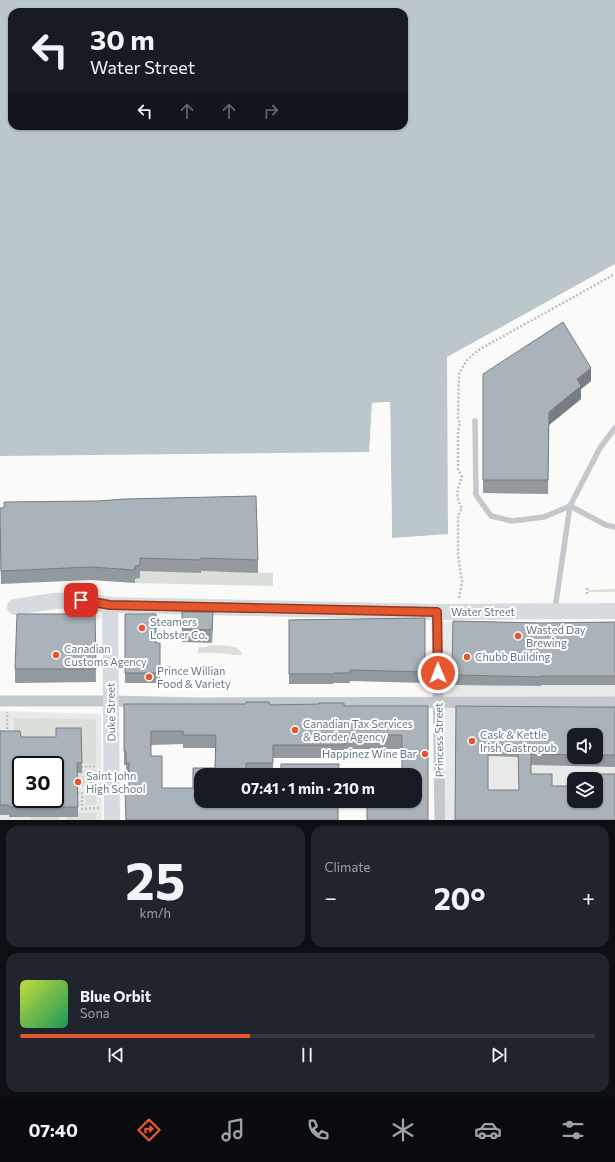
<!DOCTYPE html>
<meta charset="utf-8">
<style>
:root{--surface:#171b24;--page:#20242c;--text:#f1f3f6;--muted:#9ea1a6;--line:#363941;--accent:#e4572e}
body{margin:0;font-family:Commissioner,sans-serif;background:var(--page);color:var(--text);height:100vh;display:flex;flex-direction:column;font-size:15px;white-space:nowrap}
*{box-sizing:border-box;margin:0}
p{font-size:13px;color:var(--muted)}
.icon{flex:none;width:22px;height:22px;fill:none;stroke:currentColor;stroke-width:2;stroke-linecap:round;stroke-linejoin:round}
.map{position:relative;height:820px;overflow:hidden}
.details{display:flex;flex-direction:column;gap:6px;padding:6px;background:#0d0f14;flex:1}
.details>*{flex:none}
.banner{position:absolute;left:8px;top:8px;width:400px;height:122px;border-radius:12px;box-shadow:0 1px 3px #0004;background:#171b24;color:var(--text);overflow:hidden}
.fabs{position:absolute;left:567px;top:728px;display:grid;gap:8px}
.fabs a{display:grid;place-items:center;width:36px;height:36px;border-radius:8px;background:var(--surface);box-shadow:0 1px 3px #0004;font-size:20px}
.speed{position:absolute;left:12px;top:756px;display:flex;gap:8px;font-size:20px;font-weight:700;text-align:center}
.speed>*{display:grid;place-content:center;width:52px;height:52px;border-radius:50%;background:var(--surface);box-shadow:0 1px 3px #0004;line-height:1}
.speed .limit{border:2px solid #111;border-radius:6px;background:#fff;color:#111}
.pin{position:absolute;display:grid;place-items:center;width:34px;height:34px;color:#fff;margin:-17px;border-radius:8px;box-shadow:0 2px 6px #0006}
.me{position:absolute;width:44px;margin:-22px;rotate:359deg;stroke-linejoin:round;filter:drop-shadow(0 0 3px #0008)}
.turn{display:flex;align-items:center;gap:14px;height:84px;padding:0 16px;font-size:18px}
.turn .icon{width:52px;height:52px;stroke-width:2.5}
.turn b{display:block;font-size:28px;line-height:34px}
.lanes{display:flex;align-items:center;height:38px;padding:0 16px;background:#0003;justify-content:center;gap:20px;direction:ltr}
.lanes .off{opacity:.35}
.big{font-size:30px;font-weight:700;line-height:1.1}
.details .widget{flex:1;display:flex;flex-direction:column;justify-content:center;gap:6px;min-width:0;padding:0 14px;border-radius:12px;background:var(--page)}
.details .dial{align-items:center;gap:0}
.dial b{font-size:52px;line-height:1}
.song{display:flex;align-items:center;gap:12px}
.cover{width:48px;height:48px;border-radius:6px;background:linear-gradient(135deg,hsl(70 70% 55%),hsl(150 70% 35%))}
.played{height:4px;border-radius:2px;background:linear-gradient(90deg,var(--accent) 40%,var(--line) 40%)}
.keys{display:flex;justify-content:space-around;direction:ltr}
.heat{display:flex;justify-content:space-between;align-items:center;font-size:22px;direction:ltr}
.details .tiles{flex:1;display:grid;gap:6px;grid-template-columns:1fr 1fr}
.widget:last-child{grid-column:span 2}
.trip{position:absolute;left:194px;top:768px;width:228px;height:40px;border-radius:12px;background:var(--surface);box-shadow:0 1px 3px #0004;font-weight:700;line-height:40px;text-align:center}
.menu{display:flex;height:64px;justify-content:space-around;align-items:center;background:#090b0e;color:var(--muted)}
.menu .icon{width:28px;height:28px}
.menu .current{color:var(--accent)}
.menu b{font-size:18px;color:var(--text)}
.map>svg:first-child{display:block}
.built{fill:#e8e9e9;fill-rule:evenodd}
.green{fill:#dadfd7}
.water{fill:#bbc7cb;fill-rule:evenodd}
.pier{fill:#fafaf8}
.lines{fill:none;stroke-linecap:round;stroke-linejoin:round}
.path{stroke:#bbbfc2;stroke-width:2.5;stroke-dasharray:2 2;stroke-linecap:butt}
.lane{stroke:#c3c8cc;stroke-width:5.5}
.street{stroke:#c3c8cc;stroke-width:11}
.secondary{stroke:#d6dbdf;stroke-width:16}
.wall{fill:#929a9f;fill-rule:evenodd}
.shaded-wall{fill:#777d82}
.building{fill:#aab3b9;stroke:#777d82;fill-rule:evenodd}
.route-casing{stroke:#94391e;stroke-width:10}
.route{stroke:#e4572e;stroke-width:7}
.poi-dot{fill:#e4572e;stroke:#fff;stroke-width:1.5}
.labels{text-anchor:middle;stroke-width:4;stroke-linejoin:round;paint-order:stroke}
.street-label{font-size:11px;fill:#657683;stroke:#fff}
.poi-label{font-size:11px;fill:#657683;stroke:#fff;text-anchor:start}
</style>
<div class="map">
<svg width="615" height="820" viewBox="0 0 615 820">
<rect width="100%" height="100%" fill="#fafaf8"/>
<g class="built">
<path d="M443 622 615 623V820H446ZM574 735H596V757H574ZM574 779H596V801H574Z"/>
<path d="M0 711 101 714 102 820H0ZM21 765H55V799H21Z"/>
</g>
<g class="green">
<polygon points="140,571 201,571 273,573 273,586 135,583 135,579 140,578"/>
<polygon points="615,589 615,592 588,592 588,590"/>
<path d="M213 645C223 646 240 644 242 655H232L229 654 218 653H198V647H207L208 646Z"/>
<polygon points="14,718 96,719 96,764 82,764 14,741"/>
<polygon points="81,770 96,770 96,805 85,805 85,786 78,786 77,773 81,773"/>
<polygon points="78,813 96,813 96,820 67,820 67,817"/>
<rect x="30" y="817" width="29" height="3"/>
</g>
<path class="water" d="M0 0H615V264L447 357 448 534 392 538 390 402 372 403 370 452 0 456ZM12 12H404V126H12Z"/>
<polygon class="pier" points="390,402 392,538 390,538 388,404 373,405 372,452 369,454 372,403"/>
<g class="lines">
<g class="path">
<polyline points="587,588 587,595"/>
<path d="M459 598 462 582 458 555V516L462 508C455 497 457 489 462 477L458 469V431L460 424 458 418 459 373 468 359 480 349 615 274"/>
<polyline points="7,733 7,712"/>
<polyline points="81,767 97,766"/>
<polyline points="77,793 82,793 82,809 99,808"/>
</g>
<g class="lane">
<polyline points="475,421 476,495 491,516 512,521 544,517 570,506 600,448 615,428"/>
<polyline points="555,609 570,506 606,525 615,527"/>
</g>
<g class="street">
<polyline points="437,612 440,820"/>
<polyline points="0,701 111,701 199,703 615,702"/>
</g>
<g class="secondary">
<polyline points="110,605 112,820"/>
<polyline points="15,607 54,601 81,600 110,605 437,612 615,611"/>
</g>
</g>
<g class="wall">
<polygon points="483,374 591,381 581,389 581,399 549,425 548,494 483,493"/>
<polygon points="0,540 258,560 258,573 201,571 201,573 140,571 140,578 135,579 135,583 90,580 1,584"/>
<polygon points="182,612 213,625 212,643 182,642"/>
<polygon points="95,614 96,682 15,683 15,669"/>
<polygon points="125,614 156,643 160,643 160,683 125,683"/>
<polygon points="425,618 425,683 350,681 350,683 334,683 333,684 289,684 289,620"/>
<polygon points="453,621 541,623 615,622 615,685 541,685 541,686 456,685 452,682"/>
<path d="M246 702H269L270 705 319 704V703H344V706H428V820H367V801H415V775H382V774H402V749H344V758H273V775H201V801H338V820H126L125 788H129V776H126V765H124V704H246ZM183 744V748H215V768H193V788H162V756H151V745Z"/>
<path d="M456 706 581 707H615V767L531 765V774L552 786 615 820H455ZM574 735H596V757H574ZM488 756 518 757 519 790H488Z"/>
<polygon points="81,728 82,773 78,773 78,817 9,817 9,815 0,815 0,731 21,737 56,737"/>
</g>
<polygon class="shaded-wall" points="591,368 591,381 581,389 581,399 549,425 548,494 549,412 577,379"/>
<g class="building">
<polygon points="563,322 591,368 577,379 581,386 549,412 548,480 483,480 483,374"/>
<polygon points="256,496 258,560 201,558 201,560 140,558 140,565 135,566 135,570 90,567 1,571 0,508 4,508 4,502 98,501 125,499"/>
<polygon points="182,612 213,612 212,630 182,629"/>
<polygon points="17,614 95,614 96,669 15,669"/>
<polygon points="125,614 156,614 156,643 160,643 160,673 125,673"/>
<polygon points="425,618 425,672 350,670 350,673 334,673 333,674 289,674 289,620"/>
<polygon points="453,621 541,623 615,622 615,676 541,676 541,677 456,675 452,672"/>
<path d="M246 702H269L270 705 319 704V703H344V706H428V820H367V801H415V775H382V774H402V735H344V745H273V763H246V775H201V801H338V820H126L125 788H129V763H126V751H124V704H246ZM151 731H183V735H216L215 768H193V788H162V756H151Z"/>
<path d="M456 706 581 707H615V755H596V735H574V755L531 754V774H552V786H574V801H596V779H575V774H615V820H455ZM488 745H518L519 790H488Z"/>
<path d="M56 728H81L82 763H77L78 807H9V805H0V731H20L21 737H56ZM21 765H55V799H21Z"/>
<polygon points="281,764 339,764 338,775 281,775"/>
</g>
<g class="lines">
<g class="route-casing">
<polyline id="route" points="81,600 110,605 437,612 438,673"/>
</g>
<use href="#route" class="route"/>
</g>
<g class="poi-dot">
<circle cx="142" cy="628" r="4"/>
<circle cx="518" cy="636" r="4"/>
<circle cx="56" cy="655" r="4"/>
<circle cx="467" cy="657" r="4"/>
<circle cx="149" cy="677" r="4"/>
<circle cx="295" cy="730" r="4"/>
<circle cx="472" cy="741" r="4"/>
<circle cx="425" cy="754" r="4"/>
<circle cx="78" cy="782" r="4"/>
</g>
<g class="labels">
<g class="street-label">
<text x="483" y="616">Water Street</text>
<text transform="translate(111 712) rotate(-91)" y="4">Duke Street</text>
<text transform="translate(439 740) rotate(-91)" y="4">Princess Street</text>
</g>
<g class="poi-label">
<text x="150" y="626">Steamers<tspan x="150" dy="13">Lobster Co.</tspan></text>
<text x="526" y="634">Wasted Day<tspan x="526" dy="13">Brewing</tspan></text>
<text x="64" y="653">Canadian<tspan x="64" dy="13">Customs Agency</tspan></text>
<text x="475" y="661">Chubb Building</text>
<text x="157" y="675">Prince Willian<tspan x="157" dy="13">Food &amp; Variety</tspan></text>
<text x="303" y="728">Canadian Tax Services<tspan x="303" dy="13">&amp; Border Agency</tspan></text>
<text x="480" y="739">Cask &amp; Kettle<tspan x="480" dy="13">Irish Gastropub</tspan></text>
<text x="417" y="758" text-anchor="end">Happinez Wine Bar</text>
<text x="86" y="780">Saint John<tspan x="86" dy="13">High School</tspan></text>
</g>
</g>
</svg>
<div class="fabs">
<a><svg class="icon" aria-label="sound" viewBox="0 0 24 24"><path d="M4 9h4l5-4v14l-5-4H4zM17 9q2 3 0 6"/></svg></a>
<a><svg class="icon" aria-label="layers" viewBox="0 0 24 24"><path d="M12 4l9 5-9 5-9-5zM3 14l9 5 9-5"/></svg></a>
</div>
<div class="speed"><div class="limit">30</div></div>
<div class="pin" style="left:81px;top:600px;background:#d93025"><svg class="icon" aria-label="arrive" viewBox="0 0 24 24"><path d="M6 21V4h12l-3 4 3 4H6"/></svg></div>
<svg class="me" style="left:438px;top:673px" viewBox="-20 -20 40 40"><circle r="17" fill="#e4572e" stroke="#fff" stroke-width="3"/><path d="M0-11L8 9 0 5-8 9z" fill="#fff"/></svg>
<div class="trip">07:41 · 1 min · 210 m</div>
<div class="banner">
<div class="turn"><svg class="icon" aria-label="left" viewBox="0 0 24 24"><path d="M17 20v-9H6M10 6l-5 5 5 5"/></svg><div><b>30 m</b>Water Street</div></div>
<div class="lanes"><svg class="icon" aria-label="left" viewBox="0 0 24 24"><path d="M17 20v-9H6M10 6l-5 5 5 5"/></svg><svg class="icon off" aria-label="ahead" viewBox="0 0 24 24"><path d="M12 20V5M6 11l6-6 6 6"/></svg><svg class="icon off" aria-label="ahead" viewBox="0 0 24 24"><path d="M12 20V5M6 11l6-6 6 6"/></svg><svg class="icon off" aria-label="right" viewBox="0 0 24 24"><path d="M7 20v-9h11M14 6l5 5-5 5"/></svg></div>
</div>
</div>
<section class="details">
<div class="tiles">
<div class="widget dial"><b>25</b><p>km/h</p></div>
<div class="widget"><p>Climate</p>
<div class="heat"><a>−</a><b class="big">20°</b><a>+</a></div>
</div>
<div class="widget">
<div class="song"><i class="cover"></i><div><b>Blue Orbit</b><p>Sona</p></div></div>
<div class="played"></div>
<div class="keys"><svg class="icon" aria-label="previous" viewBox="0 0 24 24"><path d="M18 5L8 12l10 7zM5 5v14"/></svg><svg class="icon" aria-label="pause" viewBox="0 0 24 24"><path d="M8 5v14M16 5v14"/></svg><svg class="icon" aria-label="next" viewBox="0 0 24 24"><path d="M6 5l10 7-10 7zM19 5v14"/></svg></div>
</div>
</div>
</section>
<nav class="menu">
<b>07:40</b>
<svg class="icon current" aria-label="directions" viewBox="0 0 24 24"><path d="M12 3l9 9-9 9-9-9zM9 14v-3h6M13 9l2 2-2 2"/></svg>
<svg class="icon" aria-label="music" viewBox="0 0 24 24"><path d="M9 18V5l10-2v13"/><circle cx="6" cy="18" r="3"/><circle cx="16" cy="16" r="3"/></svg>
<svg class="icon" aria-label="phone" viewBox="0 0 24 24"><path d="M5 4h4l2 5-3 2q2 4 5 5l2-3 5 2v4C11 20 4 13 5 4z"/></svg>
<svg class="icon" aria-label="climate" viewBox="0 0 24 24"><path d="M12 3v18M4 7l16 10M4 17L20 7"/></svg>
<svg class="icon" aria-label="car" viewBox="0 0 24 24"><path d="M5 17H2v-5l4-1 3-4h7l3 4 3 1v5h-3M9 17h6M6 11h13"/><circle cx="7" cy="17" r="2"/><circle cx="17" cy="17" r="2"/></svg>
<svg class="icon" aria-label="filters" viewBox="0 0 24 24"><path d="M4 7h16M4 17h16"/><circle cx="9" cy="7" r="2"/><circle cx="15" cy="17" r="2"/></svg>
</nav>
